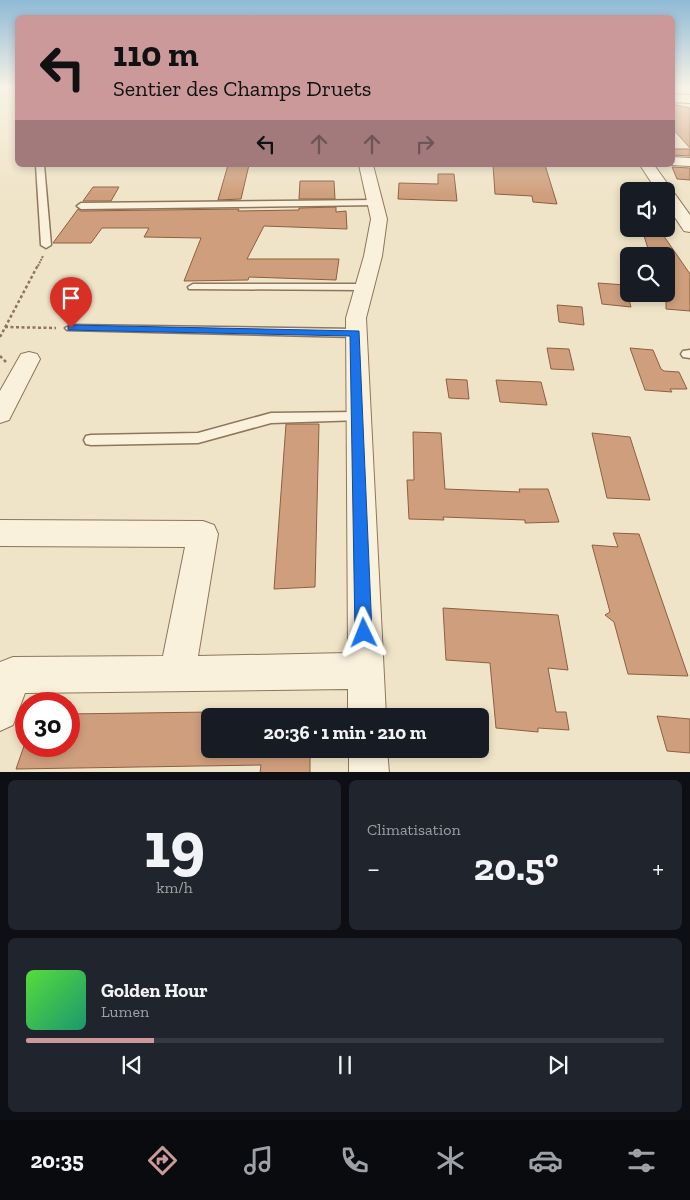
<!DOCTYPE html>
<html lang="fr">
<meta charset="utf-8">
<style>
:root{--surface:#171b24;--page:#20242c;--text:#f1f3f6;--muted:#9ea1a6;--line:#363941;--accent:#cc999b}
body{margin:0;font-family:"Zilla Slab",serif;background:var(--page);color:var(--text);height:100vh;display:flex;flex-direction:column;font-size:19px;white-space:nowrap}
*{box-sizing:border-box;margin:0}
p{font-size:16px;color:var(--muted)}
.icon{flex:none;width:28px;height:28px;fill:none;stroke:currentColor;stroke-width:2;stroke-linecap:round;stroke-linejoin:round}
.map{position:relative;height:772px;overflow:hidden}
.drawer{display:flex;flex-direction:column;gap:8px;padding:8px;background:#0d0f14;flex:1}
.drawer>*{flex:none}
.guide{position:absolute;left:15px;top:15px;width:660px;height:152px;border-radius:8px;box-shadow:0 2px 8px #0003;background:#cc999b;color:#111;overflow:hidden}
.controls{position:absolute;left:620px;top:182px;display:grid;gap:10px}
.controls a{display:grid;place-items:center;width:55px;height:55px;border-radius:8px;background:var(--surface);box-shadow:0 2px 8px #0003;font-size:25px}
.speed{position:absolute;left:15px;top:692px;display:flex;gap:10px;font-size:25px;font-weight:700;text-align:center}
.speed>*{display:grid;place-content:center;width:65px;height:65px;border-radius:50%;background:var(--surface);box-shadow:0 2px 8px #0003;line-height:1}
.speed .limit{border:8px solid #d22;background:#fff;color:#111}
.pin{position:absolute;display:grid;place-items:center;width:42px;height:42px;color:#fff;margin:-51px -21px;border-radius:50% 50% 50% 0;rotate:-45deg;box-shadow:0 0 5px #0007}
.pin .icon{rotate:45deg}
.me{position:absolute;width:55px;margin:-28px;rotate:358deg;stroke-linejoin:round;filter:drop-shadow(0 0 4px #0008)}
.turn{display:flex;align-items:center;gap:18px;height:105px;padding:0 15px;font-size:22px}
.turn .icon{width:65px;height:65px;stroke-width:2.5}
.turn b{display:block;font-size:35px;line-height:42px}
.lanes{display:flex;align-items:center;height:48px;padding:0 15px;background:#0003;justify-content:center;gap:25px;direction:ltr}
.lanes .off{opacity:.35}
.big{font-size:38px;font-weight:800;line-height:1.1}
.drawer .widget{flex:1;display:flex;flex-direction:column;justify-content:center;gap:8px;min-width:0;padding:0 18px;border-radius:8px;background:var(--page)}
.drawer .dial{align-items:center;gap:0}
.dial b{font-size:65px;line-height:1}
.song{display:flex;align-items:center;gap:15px}
.cover{width:60px;height:60px;border-radius:8px;background:linear-gradient(135deg,hsl(110 70% 55%),hsl(160 70% 35%))}
.played{height:5px;border-radius:2px;background:linear-gradient(90deg,var(--accent) 20%,var(--line) 20%)}
.keys{display:flex;justify-content:space-around;direction:ltr}
.heat{display:flex;justify-content:space-between;align-items:center;font-size:28px;direction:ltr}
.drawer .tiles{flex:1;display:grid;gap:8px;grid-template-columns:1fr 1fr}
.widget:last-child{grid-column:span 2}
.trip{position:absolute;left:201px;top:708px;width:288px;height:50px;border-radius:8px;background:var(--surface);box-shadow:0 2px 8px #0003;font-weight:800;line-height:50px;text-align:center}
.dock{display:flex;height:80px;justify-content:space-around;align-items:center;background:#090b0e;color:var(--muted)}
.dock .icon{width:35px;height:35px}
.dock .on{color:var(--accent)}
.dock b{font-size:22px;color:var(--text)}
.map>svg:first-child{display:block}
.building{fill:#cf9f7d;stroke:#8d5f41}
.lines{fill:none;stroke-linecap:round;stroke-linejoin:round}
.lane-casing{stroke:#8d765c;stroke-width:3}
.street-casing{stroke:#8d765c;stroke-width:2}
.secondary-casing{stroke:#6f573f;stroke-width:2}
.path-far1{stroke:#8d765c;stroke-width:2;stroke-dasharray:2 1;stroke-linecap:butt}
.path{stroke:#8d765c;stroke-width:2.5;stroke-dasharray:3 2.5;stroke-linecap:butt}
.lane{fill:#faf1dc;fill-rule:evenodd}
.street{fill:#faf1dc;fill-rule:evenodd}
.secondary{fill:#faf1dc;fill-rule:evenodd}
.route{fill:#1a73e8;stroke:#114b97}
</style>
<div class="map">
<svg width="690" height="773" viewBox="0 0 690 773">
<rect width="100%" height="100%" fill="#f0e4c8"/>
<g class="building">
<polygon points="672,104 690,108 690,148 672,128"/>
<polygon points="672,149 690,149 690,156 672,155"/>
<polygon points="228,165 249,165 241,199 218,200"/>
<polygon points="493,165 545,165 557,204 533,202 532,196 495,194"/>
<polygon points="672,167 690,168 690,180 677,179"/>
<polygon points="438,174 454,174 457,201 398,199 399,183 438,184"/>
<polygon points="300,181 334,181 335,199 299,199"/>
<polygon points="93,187 119,187 111,201 83,201"/>
<polygon points="336,207 336,212 346,211 347,229 264,226 247,259 339,259 336,280 249,277 248,280 184,281 201,238 144,237 149,228 102,228 91,243 53,243 78,209 81,211 239,209 238,211 299,210 299,208"/>
<polygon points="642,229 659,229 690,274 690,311 666,309 666,252 649,252"/>
<polygon points="598,283 625,285 631,307 602,304"/>
<polygon points="557,305 582,307 584,325 559,322"/>
<polygon points="547,348 569,349 574,370 551,369"/>
<polygon points="630,348 653,350 661,369 664,371 679,372 687,389 670,389 672,392 645,390"/>
<polygon points="446,379 467,380 469,399 449,398"/>
<polygon points="496,380 541,382 547,405 500,402"/>
<polygon points="286,424 319,424 315,587 274,589"/>
<polygon points="413,432 441,433 445,489 520,492 519,489 548,489 559,522 525,523 525,520 443,517 444,520 409,519 407,480 414,480"/>
<polygon points="592,433 630,437 650,500 607,498"/>
<polygon points="613,533 639,534 688,676 628,674 614,622 605,615 610,612 592,545 618,547"/>
<polygon points="443,608 558,615 568,670 548,668 556,712 566,712 569,730 538,728 538,732 496,728 490,663 446,660"/>
<polygon points="210,712 210,749 310,749 310,773 260,773 261,765 16,769 24,746 69,746 69,714"/>
<polygon points="657,716 690,719 690,753 667,751"/>
</g>
<g class="lines">
<g class="lane-casing">
<g id="lane">
<polygon points="36,165 44,165 51,245 46,248 41,245"/>
<polygon points="375,200 378,201 378,205 81,209 77,206 81,203"/>
<polygon points="193,284 364,284 369,287 364,290 189,289 188,287"/>
<polygon points="71,325 355,329 361,333 355,337 67,330 65,328"/>
<polygon points="690,350 690,358 683,357 681,354 683,351"/>
<polygon points="357,412 362,414 364,417 362,420 271,423 198,443 91,445 86,444 84,440 86,436 91,435 198,433 271,413"/>
</g>
</g>
<g class="street-casing">
<g id="street">
<polygon points="672,157 690,158 690,166 671,165 672,165"/>
<polygon points="359,165 373,165 387,219 382,256 366,318 386,716 348,716 348,689 25,693 13,725 0,731 0,662 13,657 163,656 185,547 0,546 0,520 203,521 214,525 218,534 198,656 348,653 346,318 364,256 371,219"/>
<polygon points="640,165 654,165 690,215 690,232 684,231 666,204 666,191 657,191"/>
<polygon points="29,352 37,354 40,359 9,420 0,423 0,391 21,354"/>
<polygon points="349,749 387,749 389,773 349,773"/>
</g>
</g>
<g class="secondary-casing">
<polygon id="secondary" points="672,94 690,95 690,103 672,102"/>
</g>
<polyline class="path-far1" points="38,266 43,256"/>
<g class="path">
<polyline points="5,327 56,328"/>
<polyline points="0,337 38,265"/>
<polyline points="0,356 6,362"/>
</g>
<use href="#lane" class="lane"/>
<use href="#street" class="street"/>
<use href="#secondary" class="secondary"/>
</g>
<linearGradient id="sky" x2="0" y2="1"><stop stop-color="#8fbad6"/><stop offset="0.45" stop-color="#f8f3e6"/><stop offset="1" stop-color="#f8f3e6" stop-opacity="0"/></linearGradient>
<rect width="690" height="195" fill="url(#sky)"/>
<polygon class="route" points="71,325 359,331 372,633 369,639 364,641 358,639 355,633 350,336 68,330 68,326"/>
</svg>
<div class="controls">
<a><svg class="icon" aria-label="sound" viewBox="0 0 24 24"><path d="M4 9h4l5-4v14l-5-4H4zM17 9q2 3 0 6"/></svg></a>
<a><svg class="icon" aria-label="search" viewBox="0 0 24 24"><circle cx="10" cy="10" r="6"/><path d="M15 15l6 6"/></svg></a>
</div>
<div class="speed"><div class="limit">30</div></div>
<div class="pin" style="left:71px;top:328px;background:#d93025"><svg class="icon" aria-label="arrive" viewBox="0 0 24 24"><path d="M6 21V4h12l-3 4 3 4H6"/></svg></div>
<svg class="me" style="left:364px;top:633px" viewBox="-20 -20 40 40"><path d="M0-17L14 15 0 8-14 15z" fill="#1a73e8" stroke="#fff" stroke-width="4"/></svg>
<div class="trip">20:36 · 1 min · 210 m</div>
<div class="guide">
<div class="turn"><svg class="icon" aria-label="left" viewBox="0 0 24 24"><path d="M17 20v-9H6M10 6l-5 5 5 5"/></svg><div><b>110 m</b>Sentier des Champs Druets</div></div>
<div class="lanes"><svg class="icon" aria-label="left" viewBox="0 0 24 24"><path d="M17 20v-9H6M10 6l-5 5 5 5"/></svg><svg class="icon off" aria-label="ahead" viewBox="0 0 24 24"><path d="M12 20V5M6 11l6-6 6 6"/></svg><svg class="icon off" aria-label="ahead" viewBox="0 0 24 24"><path d="M12 20V5M6 11l6-6 6 6"/></svg><svg class="icon off" aria-label="right" viewBox="0 0 24 24"><path d="M7 20v-9h11M14 6l5 5-5 5"/></svg></div>
</div>
</div>
<section class="drawer">
<div class="tiles">
<div class="widget dial"><b>19</b><p>km/h</p></div>
<div class="widget"><p>Climatisation</p>
<div class="heat"><a>−</a><b class="big">20.5°</b><a>+</a></div>
</div>
<div class="widget">
<div class="song"><i class="cover"></i><div><b>Golden Hour</b><p>Lumen</p></div></div>
<div class="played"></div>
<div class="keys"><svg class="icon" aria-label="previous" viewBox="0 0 24 24"><path d="M18 5L8 12l10 7zM5 5v14"/></svg><svg class="icon" aria-label="pause" viewBox="0 0 24 24"><path d="M8 5v14M16 5v14"/></svg><svg class="icon" aria-label="next" viewBox="0 0 24 24"><path d="M6 5l10 7-10 7zM19 5v14"/></svg></div>
</div>
</div>
</section>
<nav class="dock">
<b>20:35</b>
<svg class="icon on" aria-label="directions" viewBox="0 0 24 24"><path d="M12 3l9 9-9 9-9-9zM9 14v-3h6M13 9l2 2-2 2"/></svg>
<svg class="icon" aria-label="music" viewBox="0 0 24 24"><path d="M9 18V5l10-2v13"/><circle cx="6" cy="18" r="3"/><circle cx="16" cy="16" r="3"/></svg>
<svg class="icon" aria-label="phone" viewBox="0 0 24 24"><path d="M5 4h4l2 5-3 2q2 4 5 5l2-3 5 2v4C11 20 4 13 5 4z"/></svg>
<svg class="icon" aria-label="climate" viewBox="0 0 24 24"><path d="M12 3v18M4 7l16 10M4 17L20 7"/></svg>
<svg class="icon" aria-label="car" viewBox="0 0 24 24"><path d="M5 17H2v-5l4-1 3-4h7l3 4 3 1v5h-3M9 17h6M6 11h13"/><circle cx="7" cy="17" r="2"/><circle cx="17" cy="17" r="2"/></svg>
<svg class="icon" aria-label="filters" viewBox="0 0 24 24"><path d="M4 7h16M4 17h16"/><circle cx="9" cy="7" r="2"/><circle cx="15" cy="17" r="2"/></svg>
</nav>
